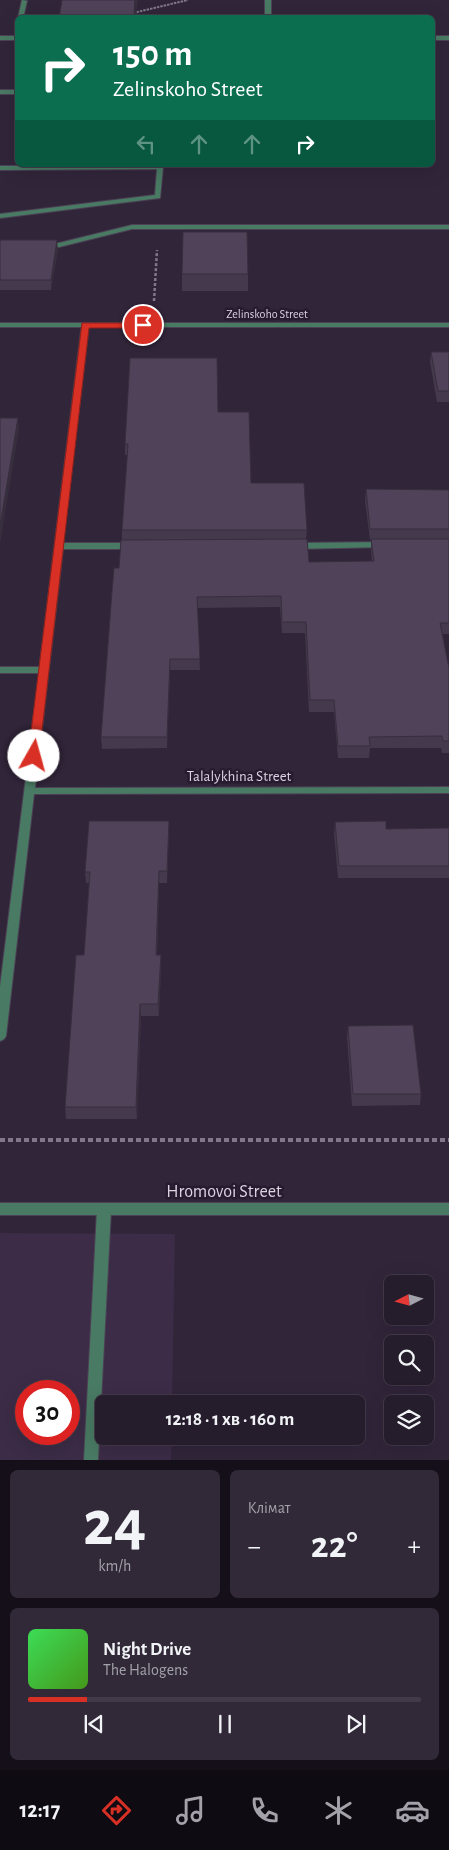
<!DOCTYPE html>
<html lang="uk">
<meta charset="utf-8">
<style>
:root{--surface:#251c2c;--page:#312938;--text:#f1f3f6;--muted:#a3a1a9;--line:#423a48;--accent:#d93025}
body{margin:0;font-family:"Alegreya Sans",sans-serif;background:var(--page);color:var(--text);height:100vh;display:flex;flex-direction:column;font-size:19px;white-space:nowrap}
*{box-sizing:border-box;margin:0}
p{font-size:16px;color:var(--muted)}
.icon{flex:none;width:28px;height:28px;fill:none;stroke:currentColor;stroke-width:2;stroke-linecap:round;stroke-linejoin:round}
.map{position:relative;height:1460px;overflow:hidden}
.drawer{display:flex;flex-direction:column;gap:10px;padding:10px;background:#140f18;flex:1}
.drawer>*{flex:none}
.guide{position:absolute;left:15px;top:15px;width:420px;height:152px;border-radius:8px;box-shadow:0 5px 20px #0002,0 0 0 1px var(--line);background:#0b6e4f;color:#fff;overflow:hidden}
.needle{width:32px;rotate:264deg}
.buttons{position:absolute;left:384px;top:1275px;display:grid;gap:10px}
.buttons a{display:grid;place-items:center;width:50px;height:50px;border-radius:8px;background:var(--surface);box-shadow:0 5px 20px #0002,0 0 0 1px var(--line);font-size:25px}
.speed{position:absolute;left:15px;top:1380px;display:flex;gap:10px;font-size:25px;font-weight:700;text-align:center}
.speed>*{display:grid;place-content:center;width:65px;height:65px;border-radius:50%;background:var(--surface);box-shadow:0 5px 20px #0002,0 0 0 1px var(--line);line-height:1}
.speed .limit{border:8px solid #d22;background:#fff;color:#111}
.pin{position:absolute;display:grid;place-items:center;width:42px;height:42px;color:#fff;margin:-21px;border:2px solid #fff;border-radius:50%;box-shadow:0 1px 5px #0007}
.me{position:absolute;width:55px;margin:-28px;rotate:7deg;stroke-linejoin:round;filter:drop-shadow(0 0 4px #0008)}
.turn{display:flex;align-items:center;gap:18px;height:105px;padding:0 15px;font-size:22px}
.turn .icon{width:65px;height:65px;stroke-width:2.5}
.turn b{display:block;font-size:35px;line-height:42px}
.lanes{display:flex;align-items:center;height:48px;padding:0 15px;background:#0003;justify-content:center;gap:25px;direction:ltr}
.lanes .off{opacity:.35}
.big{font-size:38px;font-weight:600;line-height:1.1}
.drawer .tile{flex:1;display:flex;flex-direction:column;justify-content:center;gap:8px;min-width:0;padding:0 18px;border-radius:8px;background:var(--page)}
.drawer .dial{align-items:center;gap:0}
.dial b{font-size:65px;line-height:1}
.song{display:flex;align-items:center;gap:15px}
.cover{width:60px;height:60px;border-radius:8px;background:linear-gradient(135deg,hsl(130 70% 55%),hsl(100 70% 35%))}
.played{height:5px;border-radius:2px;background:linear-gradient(90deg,var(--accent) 15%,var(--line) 15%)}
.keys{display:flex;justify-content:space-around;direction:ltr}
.heat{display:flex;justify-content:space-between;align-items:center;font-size:28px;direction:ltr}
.drawer .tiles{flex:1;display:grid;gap:10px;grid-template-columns:1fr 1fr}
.tile:last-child{grid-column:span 2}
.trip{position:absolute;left:95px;top:1395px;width:270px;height:50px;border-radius:8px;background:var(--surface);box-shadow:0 5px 20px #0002,0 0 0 1px var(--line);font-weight:600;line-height:50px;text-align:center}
.tabs{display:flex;height:80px;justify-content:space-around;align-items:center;background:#0f0b12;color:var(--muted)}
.tabs .icon{width:35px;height:35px}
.tabs .active{color:var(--accent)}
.tabs b{font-size:22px;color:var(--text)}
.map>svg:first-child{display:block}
.built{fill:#3c2c47;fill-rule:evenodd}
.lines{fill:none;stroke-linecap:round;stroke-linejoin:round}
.service-casing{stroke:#4c4155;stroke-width:2}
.minor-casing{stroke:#4c4155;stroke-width:2}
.tertiary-casing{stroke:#4c4155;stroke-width:2}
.path-far2{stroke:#81788a;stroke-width:2;stroke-dasharray:2.5 1;stroke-linecap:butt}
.path-far1{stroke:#81788a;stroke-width:2.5;stroke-dasharray:3 2;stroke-linecap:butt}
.path{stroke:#81788a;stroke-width:4;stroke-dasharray:5 3;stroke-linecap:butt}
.service{fill:#497a63;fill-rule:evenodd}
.minor{fill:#497a63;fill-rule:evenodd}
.tertiary{fill:#497a63;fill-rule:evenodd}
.wall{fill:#44394d}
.shaded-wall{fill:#372e3e}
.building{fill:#4f4259;stroke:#372e3e}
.route{fill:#d93025;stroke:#8d1f18}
.labels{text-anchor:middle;stroke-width:5;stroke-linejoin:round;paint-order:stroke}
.far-street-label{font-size:12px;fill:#dbd4e2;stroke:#271b2f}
.street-label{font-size:15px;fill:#dbd4e2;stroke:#271b2f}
.near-street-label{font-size:18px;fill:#dbd4e2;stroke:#271b2f}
</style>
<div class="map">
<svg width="449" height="1460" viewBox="0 0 449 1460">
<rect width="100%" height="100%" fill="#31253a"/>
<path class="built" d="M0 1233 175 1234 172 1404H104V1436H172L171 1460H0ZM26 1391H69V1434H26Z"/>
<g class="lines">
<g class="service-casing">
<g id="service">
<polygon points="22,0 27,1 23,18 18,18"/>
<rect x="265" y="0" width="6" height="18"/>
<rect x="0" y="36" width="18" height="4"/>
<rect x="432" y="36" width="17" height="4"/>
<rect x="0" y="90" width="18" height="4"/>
<polygon points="160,165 163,167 160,198 0,218 0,214 155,195 157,169 0,170 0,166"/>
<polygon points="132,225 449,225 449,229 132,229 59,247 45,247 42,245 45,243 59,243"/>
<polygon points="0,667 44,667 49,670 44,673 0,673"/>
<polygon points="104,1204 109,1206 111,1210 98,1460 84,1460 97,1210 99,1206"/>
</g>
</g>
<g class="minor-casing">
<g id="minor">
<polygon points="82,323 85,323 89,325 63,543 133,543 137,546 133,549 63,549 35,788 449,787 449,793 34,794 6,1036 4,1039 0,1041 0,987"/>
<polygon points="383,542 387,545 386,547 295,549 291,546 295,543"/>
</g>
</g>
<g class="tertiary-casing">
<g id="tertiary">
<rect x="0" y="323" width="449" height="4"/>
<rect x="0" y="1203" width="449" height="12"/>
</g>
</g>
<polyline class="path-far2" points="133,13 188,0"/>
<polyline class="path-far1" points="154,301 157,250"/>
<polyline class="path" points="0,1140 449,1140"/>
<use href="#service" class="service"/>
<use href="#minor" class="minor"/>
<use href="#tertiary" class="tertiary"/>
</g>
<g class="wall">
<polygon points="0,240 58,249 51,290 0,290"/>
<rect x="182" y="274" width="66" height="17"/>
<polygon points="431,352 449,352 449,402 437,402 430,362"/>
<polygon points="218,412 251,483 307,530 306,539 309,562 372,561 371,550 371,540 370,540 365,500 366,489 449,490 449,634 442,634 449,668 449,753 442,753 441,748 370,748 369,758 338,758 334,712 309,712 305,633 282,633 280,607 197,608 200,670 170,670 167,748 102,749 101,737 122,540 122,530 128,455 125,455 125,444"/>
<polygon points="169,821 167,883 159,883 157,955 161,967 159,1016 141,1016 137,1119 66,1119 65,1107 84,955 89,883 86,883 85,872"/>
<polygon points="335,822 386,829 449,828 449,878 338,878 334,833"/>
<polygon points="348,1026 421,1094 420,1105 352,1106 347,1037"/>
</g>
<g class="shaded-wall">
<polygon points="135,0 138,0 136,18 134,18"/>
<polygon points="57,240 58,249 51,290 51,280"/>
<polygon points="18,418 19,429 0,544 0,526"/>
<polygon points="170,659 170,670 167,748 167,737"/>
<polygon points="169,821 169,833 167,883 167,871"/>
<polygon points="159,871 159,883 156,967 156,955"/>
<polygon points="161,955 161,967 159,1016 158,1004"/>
<polygon points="140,1004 141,1016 137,1119 136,1107"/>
</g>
<g class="building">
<polygon points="62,0 135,0 134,18 59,18"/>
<polygon points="183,232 247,232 248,274 182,274"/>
<polygon points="0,240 57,240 51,280 0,280"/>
<polygon points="431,352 449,352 449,391 438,391"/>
<polygon points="130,358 217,358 218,412 249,412 251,483 304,483 307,530 122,530 128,444 125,444"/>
<polygon points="0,418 18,418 0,526"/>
<polygon points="366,489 449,490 449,529 370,529"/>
<polygon points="307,539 309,562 374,561 371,539 449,539 449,623 440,623 449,668 449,741 443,741 442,736 369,737 370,746 338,746 334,700 310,700 306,622 282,622 281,596 197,597 200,659 170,659 167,737 101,737 112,591 114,568 119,568 121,540"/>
<polygon points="89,821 169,821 167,871 159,871 156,955 161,955 158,1004 140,1004 136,1107 65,1107 76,955 84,955 90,872 85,872"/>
<polygon points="386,821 386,829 449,828 449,866 339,866 335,822"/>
<polygon points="413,1025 421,1094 353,1094 348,1026"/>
</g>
<polygon class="route" points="82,323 143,323 147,325 143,328 89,328 39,756 34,760 28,756"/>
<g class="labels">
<g class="far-street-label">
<text x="267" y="318">Zelinskoho Street</text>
</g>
<g class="street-label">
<text x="239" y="781">Talalykhina Street</text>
</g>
<g class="near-street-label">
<text x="224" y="1197">Hromovoi Street</text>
</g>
</g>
</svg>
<div class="buttons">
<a><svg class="needle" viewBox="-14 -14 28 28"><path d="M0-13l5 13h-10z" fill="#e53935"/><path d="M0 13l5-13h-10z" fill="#a3a1a9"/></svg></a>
<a><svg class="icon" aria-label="search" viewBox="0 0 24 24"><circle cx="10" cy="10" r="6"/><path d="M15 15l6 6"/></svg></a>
<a><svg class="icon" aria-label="layers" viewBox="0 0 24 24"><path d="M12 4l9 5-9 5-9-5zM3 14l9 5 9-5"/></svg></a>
</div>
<div class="speed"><div class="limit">30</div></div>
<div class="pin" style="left:143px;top:325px;background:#d93025"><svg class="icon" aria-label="arrive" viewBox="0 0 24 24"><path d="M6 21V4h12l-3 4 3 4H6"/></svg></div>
<svg class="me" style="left:34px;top:756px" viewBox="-20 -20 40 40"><circle r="19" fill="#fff"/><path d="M0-13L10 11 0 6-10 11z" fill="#d93025"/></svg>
<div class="trip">12:18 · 1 хв · 160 m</div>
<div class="guide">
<div class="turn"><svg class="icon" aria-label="right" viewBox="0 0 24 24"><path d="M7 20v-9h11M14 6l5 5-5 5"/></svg><div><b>150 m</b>Zelinskoho Street</div></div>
<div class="lanes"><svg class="icon off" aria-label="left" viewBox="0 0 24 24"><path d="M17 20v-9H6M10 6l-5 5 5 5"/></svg><svg class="icon off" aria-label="ahead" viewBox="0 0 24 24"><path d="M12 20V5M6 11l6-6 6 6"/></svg><svg class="icon off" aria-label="ahead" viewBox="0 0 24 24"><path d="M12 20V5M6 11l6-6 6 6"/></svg><svg class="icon" aria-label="right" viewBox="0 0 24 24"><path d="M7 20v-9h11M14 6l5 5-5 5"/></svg></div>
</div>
</div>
<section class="drawer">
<div class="tiles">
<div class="tile dial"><b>24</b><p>km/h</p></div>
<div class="tile"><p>Клімат</p>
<div class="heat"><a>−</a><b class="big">22°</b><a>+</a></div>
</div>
<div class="tile">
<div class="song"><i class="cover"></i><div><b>Night Drive</b><p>The Halogens</p></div></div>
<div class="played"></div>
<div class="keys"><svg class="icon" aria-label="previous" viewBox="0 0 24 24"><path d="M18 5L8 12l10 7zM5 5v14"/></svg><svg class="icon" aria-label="pause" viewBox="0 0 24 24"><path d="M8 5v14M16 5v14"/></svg><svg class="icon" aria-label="next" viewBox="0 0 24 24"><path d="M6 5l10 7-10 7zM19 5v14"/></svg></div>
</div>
</div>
</section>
<nav class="tabs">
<b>12:17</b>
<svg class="icon active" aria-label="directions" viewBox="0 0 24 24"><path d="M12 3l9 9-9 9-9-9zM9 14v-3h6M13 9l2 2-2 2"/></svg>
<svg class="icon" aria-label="music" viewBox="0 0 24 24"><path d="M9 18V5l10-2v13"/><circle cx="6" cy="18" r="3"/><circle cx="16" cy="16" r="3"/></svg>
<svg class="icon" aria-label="phone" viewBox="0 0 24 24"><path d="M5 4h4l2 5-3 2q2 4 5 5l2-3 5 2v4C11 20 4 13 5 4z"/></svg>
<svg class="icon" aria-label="climate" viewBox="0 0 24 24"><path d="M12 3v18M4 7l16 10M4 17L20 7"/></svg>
<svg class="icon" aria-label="car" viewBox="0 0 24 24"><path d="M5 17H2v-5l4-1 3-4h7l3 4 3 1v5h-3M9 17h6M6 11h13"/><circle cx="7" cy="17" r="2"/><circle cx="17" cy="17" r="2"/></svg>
</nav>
